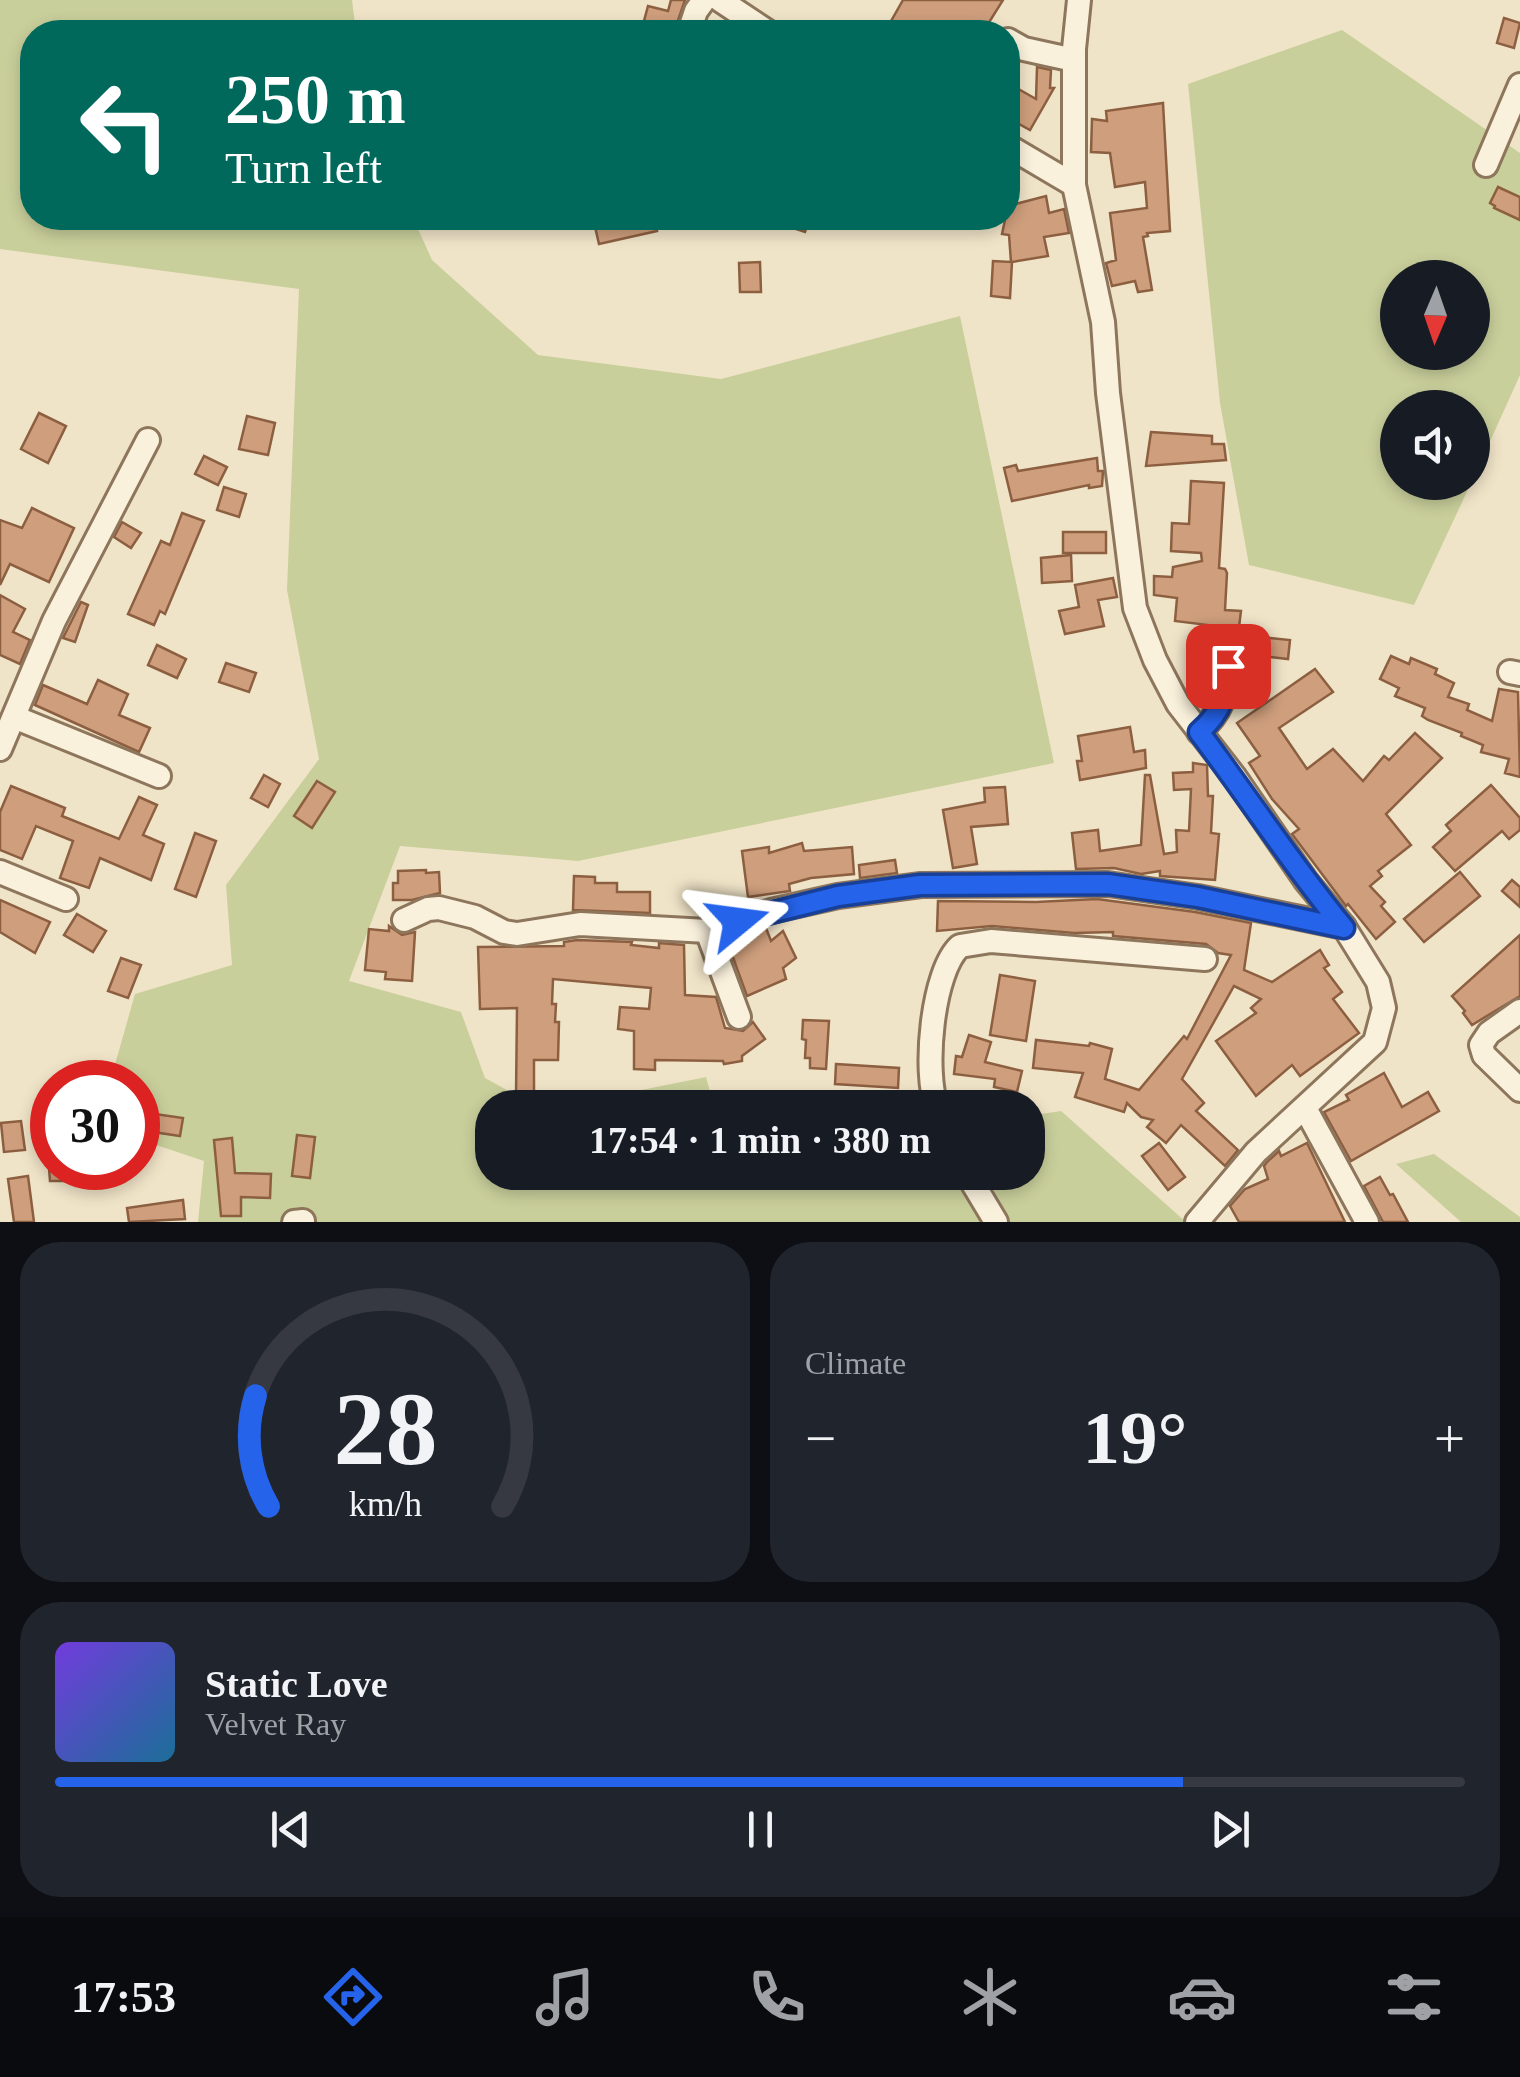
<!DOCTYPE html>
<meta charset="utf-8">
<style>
:root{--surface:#171b24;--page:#20242c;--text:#f1f3f6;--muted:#9ea1a6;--line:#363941;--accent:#2563eb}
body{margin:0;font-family:"Times New Roman",serif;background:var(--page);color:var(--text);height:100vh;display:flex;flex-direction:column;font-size:38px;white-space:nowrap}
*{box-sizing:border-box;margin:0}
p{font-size:32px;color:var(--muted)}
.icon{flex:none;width:55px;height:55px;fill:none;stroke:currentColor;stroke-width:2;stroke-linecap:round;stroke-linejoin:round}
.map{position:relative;height:1222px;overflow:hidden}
.details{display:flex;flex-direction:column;gap:20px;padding:20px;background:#0d0f14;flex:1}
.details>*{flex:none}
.top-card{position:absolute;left:20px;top:20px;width:1000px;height:210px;border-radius:40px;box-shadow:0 5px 15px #0003;background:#00695c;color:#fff;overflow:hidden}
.needle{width:65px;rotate:182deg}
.fabs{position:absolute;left:1380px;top:260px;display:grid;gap:20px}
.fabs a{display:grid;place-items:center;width:110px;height:110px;border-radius:50%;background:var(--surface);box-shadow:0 5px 15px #0003;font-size:50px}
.speed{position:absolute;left:30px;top:1060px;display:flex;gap:20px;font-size:50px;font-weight:700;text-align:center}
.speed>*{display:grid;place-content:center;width:130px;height:130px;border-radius:50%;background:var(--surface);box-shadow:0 5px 15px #0003;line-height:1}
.speed .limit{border:15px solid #d22;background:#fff;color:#111}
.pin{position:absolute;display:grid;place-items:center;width:85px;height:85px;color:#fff;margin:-42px;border-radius:20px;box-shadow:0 5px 15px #0006}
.me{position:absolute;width:110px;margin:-55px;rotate:74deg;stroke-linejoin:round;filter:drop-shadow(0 0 8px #0008)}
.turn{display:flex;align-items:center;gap:35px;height:210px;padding:0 40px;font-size:45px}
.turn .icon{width:130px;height:130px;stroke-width:2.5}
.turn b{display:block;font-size:70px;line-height:85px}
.big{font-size:75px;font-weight:600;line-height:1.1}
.details .widget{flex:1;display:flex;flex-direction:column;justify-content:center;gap:15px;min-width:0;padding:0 35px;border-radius:40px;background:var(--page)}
.details .dial{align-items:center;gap:0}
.dial svg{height:260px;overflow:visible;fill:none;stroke:var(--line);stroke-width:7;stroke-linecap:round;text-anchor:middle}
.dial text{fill:var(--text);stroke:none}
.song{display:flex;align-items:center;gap:30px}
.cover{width:120px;height:120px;border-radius:15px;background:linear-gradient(135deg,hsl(260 70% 55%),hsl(200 70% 35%))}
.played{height:10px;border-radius:5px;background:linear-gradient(90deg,var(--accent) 80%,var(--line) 80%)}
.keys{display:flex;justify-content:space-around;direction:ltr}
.heat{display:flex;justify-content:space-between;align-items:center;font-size:55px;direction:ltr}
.details .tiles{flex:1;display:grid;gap:20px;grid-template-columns:1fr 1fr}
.widget:last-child{grid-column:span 2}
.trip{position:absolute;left:475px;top:1090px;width:570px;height:100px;border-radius:40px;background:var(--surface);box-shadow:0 5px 15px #0003;font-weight:600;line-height:100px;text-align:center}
.tabs{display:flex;height:160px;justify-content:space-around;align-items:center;background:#090b0e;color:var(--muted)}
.tabs .icon{width:70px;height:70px}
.tabs .selected{color:var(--accent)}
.tabs b{font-size:45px;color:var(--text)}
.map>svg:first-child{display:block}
.green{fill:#c9cf9b;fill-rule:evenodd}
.building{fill:#cf9f7d;stroke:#8d5f41;stroke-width:2.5}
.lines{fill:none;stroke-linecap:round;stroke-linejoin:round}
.minor-casing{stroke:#8d765c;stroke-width:28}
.minor{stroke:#faf1dc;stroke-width:22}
.route-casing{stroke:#184099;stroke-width:25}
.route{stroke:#2563eb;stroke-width:18}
</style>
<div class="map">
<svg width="1520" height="1222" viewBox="0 0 1520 1222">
<rect width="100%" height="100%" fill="#f0e4c8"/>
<g class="green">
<polygon points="0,0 352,0 356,32 32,32 32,218 413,218 432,260 538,355 721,379 960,316 1054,763 578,861 400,846 349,981 461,1012 485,1078 538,1107 492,1108 492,1172 732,1172 734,1179 758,1172 1028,1172 1028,1116 1061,1111 1186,1222 198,1222 204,1161 138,1139 138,1082 110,1082 135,994 232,965 226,885 319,759 287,590 299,289 0,249"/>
<path d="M1342 30 1520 153V375L1473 479 1472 408H1398V482L1471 483 1414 605 1249 565 1220 403 1188 84ZM1398 278H1472V352H1398Z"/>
<polygon points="706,1077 714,1107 557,1107"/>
<polygon points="1434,1154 1520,1217 1520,1222 1461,1222 1396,1164"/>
</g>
<g class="building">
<polygon points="671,0 685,0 674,32 641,32 648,6 668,11"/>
<polygon points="903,0 1003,0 983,32 956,32 940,23 935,32 922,32 913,28 908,32 890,23"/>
<polygon points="1504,18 1520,23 1514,48 1497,43"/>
<polygon points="1037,67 1051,70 1050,88 1054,88 1030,130 1008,118 1008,83 1036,99"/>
<polygon points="1163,103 1170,231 1147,233 1148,236 1143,237 1152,290 1138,292 1135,281 1112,286 1106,263 1116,260 1110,213 1147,208 1145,182 1115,187 1110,153 1091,152 1092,119 1107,121 1106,111"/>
<polygon points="1498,187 1520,197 1520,220 1494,208 1495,206 1490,203"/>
<polygon points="1046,196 1049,213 1064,209 1069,233 1044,237 1048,256 1012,262 1010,298 991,296 993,261 1011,262 1009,235 1002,234 1008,206"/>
<polygon points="593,218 654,218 657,231 599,244"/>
<polygon points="770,218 810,218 805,232 769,220"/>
<polygon points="760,262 761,292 740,292 739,263"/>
<polygon points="39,413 66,426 48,463 21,449"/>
<polygon points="247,416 275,423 268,455 239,449"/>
<polygon points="1151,432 1212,436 1212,444 1224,444 1226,460 1146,466"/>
<polygon points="204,456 227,467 218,485 195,474"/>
<polygon points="1097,458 1098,471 1103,471 1102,486 1089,488 1089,485 1012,501 1004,468 1016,465 1018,471"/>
<polygon points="1191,481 1224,483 1219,568 1225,569 1227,573 1225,610 1241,611 1238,635 1290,640 1288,659 1205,650 1208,625 1175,621 1177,598 1154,595 1154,576 1172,577 1173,567 1202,561 1201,553 1171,551 1172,523 1189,524"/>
<polygon points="224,487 246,494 239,517 217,510"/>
<polygon points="32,508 74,528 49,582 10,564 0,585 0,520 22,528"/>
<polygon points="182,513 204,521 165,614 160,611 154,625 128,614 161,541 170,545"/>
<polygon points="122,522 141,533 131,548 114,537"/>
<rect x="1063" y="532" width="43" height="21"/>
<polygon points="1071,555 1072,581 1042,583 1041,558"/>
<polygon points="1113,578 1117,597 1098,600 1104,626 1065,634 1059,611 1079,607 1075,585"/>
<polygon points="0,595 25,609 13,632 30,640 20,664 0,655"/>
<polygon points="81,602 88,605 75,642 63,638"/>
<polygon points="157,645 186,659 177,678 148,665"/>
<polygon points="1391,656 1409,664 1411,658 1437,669 1435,674 1454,683 1448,697 1469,704 1467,710 1492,721 1499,689 1518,692 1520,777 1505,773 1509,759 1481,752 1483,745 1461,736 1462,733 1428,720 1422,716 1425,708 1395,696 1399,688 1380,679"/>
<polygon points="226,663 256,673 249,692 219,682"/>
<polygon points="1315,669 1333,692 1279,728 1307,769 1333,749 1363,781 1384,756 1389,760 1415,733 1442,758 1386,814 1411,845 1378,871 1382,876 1370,886 1385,902 1381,906 1395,922 1376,939 1348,904 1346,906 1292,834 1299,829 1272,799 1249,763 1260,756 1237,723"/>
<polygon points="98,680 128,694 119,715 150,728 139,752 35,705 43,685 87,704"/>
<polygon points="1130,727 1134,752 1145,750 1146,768 1080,780 1077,761 1082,761 1078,736"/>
<polygon points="1193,763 1207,765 1208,796 1213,796 1211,833 1219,834 1215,880 1160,876 1160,871 1141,874 1114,868 1076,869 1072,833 1098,830 1100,851 1141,845 1145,775 1150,775 1164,854 1177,852 1176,830 1189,831 1191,789 1174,790 1173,773 1193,772"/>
<polygon points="264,775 280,784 268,807 251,798"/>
<polygon points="317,781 335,792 312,828 294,816"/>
<polygon points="1491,785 1520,818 1520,830 1509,839 1502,831 1455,871 1433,847 1451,831 1446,825"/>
<polygon points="11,786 65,808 62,816 119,839 139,797 157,805 143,835 164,844 151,880 100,858 89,888 60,878 73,841 36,826 22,859 0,850 0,812"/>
<polygon points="1005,787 1008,824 971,827 977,864 953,868 943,810 985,802 984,788"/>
<polygon points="195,833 216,841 196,897 175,889"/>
<polygon points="802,843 804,851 852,847 854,874 811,878 789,884 790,891 748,897 742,851 769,847 769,853"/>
<polygon points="895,860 897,873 860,878 859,865"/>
<polygon points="426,870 426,873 439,872 440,893 412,900 393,900 393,883 398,883 398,871"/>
<polygon points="1460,872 1480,896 1424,942 1404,919"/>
<polygon points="574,876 595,877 595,883 617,883 617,892 650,892 650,913 573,910"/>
<polygon points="1512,880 1520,887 1520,907 1502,891"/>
<polygon points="1097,899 1195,912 1251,923 1244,970 1272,982 1320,950 1329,965 1324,968 1342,992 1333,999 1359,1033 1300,1076 1292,1065 1256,1096 1216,1041 1256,1013 1251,1008 1261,999 1234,986 1182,1079 1204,1103 1196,1111 1238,1150 1225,1166 1181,1125 1166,1143 1147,1127 1153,1120 1141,1117 1127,1103 1124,1112 1075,1097 1083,1073 1033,1068 1036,1040 1089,1046 1090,1043 1112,1049 1105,1079 1139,1090 1184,1036 1187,1039 1231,955 1218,953 1206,944 1113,936 1113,932 1074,933 992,926 937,931 938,901 1036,902"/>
<polygon points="0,900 50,922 35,953 0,932"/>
<polygon points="77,914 106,931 93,952 64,935"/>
<polygon points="389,926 402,935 415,932 412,981 385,979 386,972 365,970 369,929 389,931"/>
<polygon points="766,928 771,941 783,931 796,958 783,968 786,979 747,996 727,941"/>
<polygon points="1520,935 1520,996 1472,1025 1463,1013 1465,1011 1452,996"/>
<polygon points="577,940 632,942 631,945 659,948 659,943 684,945 685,995 716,997 725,1028 743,1031 753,1022 765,1039 742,1056 742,1061 724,1064 723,1061 655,1060 655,1070 634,1069 634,1031 618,1029 620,1007 649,1009 651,988 553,979 552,1004 556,1004 555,1022 559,1022 558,1060 534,1060 534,1095 516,1095 517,1008 480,1009 478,947 564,946 564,942"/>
<polygon points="121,958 141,965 128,998 108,991"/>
<polygon points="1000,975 1035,981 1026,1041 990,1035"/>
<polygon points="803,1020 829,1021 826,1069 810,1068 810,1058 805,1058 806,1040 802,1039"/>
<polygon points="969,1035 991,1042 985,1062 1022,1071 1017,1092 994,1087 995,1079 954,1074 956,1056 962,1057"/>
<polygon points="836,1064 899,1068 898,1088 835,1084"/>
<polygon points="1384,1073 1402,1107 1428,1092 1439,1111 1351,1161 1324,1112 1349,1100 1346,1095"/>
<polygon points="148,1113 183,1118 180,1136 146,1131"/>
<polygon points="21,1121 25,1150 4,1152 1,1123"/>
<polygon points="297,1135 315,1137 310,1178 292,1176"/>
<polygon points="232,1138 235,1173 271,1174 270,1198 241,1197 241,1216 221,1216 214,1140"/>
<polygon points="1159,1143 1185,1177 1168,1190 1142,1156"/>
<polygon points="1307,1143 1345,1222 1239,1222 1230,1206 1245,1189 1268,1179 1264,1166 1267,1162 1279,1151 1281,1156"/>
<polygon points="49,1168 92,1168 92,1181 50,1181"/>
<polygon points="28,1176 34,1222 14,1222 8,1179"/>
<polygon points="1380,1177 1390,1195 1393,1194 1408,1222 1383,1222 1364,1186"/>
<polygon points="183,1200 185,1219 129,1222 127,1208"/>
</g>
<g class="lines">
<g class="minor-casing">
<g id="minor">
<polyline points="720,0 768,32"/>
<polyline points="1079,0 1074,49 1074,185 1103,322 1108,393 1135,608 1155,660 1178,704 1234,776 1306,881 1344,927 1378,982 1384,1008 1375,1042 1256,1152 1197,1222"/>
<polyline points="689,32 696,11 704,0"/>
<polyline points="1008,40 1024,49 1074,60"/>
<polyline points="1008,146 1074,185"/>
<polyline points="1486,165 1520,85"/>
<polyline points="1510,672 1520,674"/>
<polyline points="14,717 159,776"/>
<path d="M1199 732C1222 712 1226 695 1228 666"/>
<polyline points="0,749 54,621 148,440"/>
<polyline points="0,872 66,899"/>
<polyline points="404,920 428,909 439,908 475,917 504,932 517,934 580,924 707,931 771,911 838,896 921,885 1108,884 1198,897 1344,927"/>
<polyline points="707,931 739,1017"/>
<polyline points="1520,1011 1489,1033 1481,1045 1484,1055 1520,1090"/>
<path d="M937 1108C923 1073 932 971 960 946L991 941 1205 959"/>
<polyline points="1305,1108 1367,1222"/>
<polyline points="966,1172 996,1222"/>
<polyline points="294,1222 303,1221"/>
</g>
</g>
<use href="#minor" class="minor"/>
</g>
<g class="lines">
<g class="route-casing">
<path id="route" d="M738 921 838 896 920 885 1108 884 1198 897 1344 928C1292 865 1248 797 1199 732 1222 712 1226 696 1228 666"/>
</g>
<use href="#route" class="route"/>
</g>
</svg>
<div class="fabs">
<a><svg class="needle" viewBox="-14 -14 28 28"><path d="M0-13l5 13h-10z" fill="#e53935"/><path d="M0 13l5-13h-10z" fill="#9ea1a6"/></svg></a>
<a><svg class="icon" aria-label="sound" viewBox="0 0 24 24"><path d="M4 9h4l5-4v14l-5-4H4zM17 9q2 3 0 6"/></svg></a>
</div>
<div class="speed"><div class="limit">30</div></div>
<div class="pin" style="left:1228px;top:666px;background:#d93025"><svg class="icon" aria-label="arrive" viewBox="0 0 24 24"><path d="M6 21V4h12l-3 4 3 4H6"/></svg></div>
<svg class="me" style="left:738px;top:921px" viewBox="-20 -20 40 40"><path d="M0-17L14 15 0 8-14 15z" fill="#2563eb" stroke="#fff" stroke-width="4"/></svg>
<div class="trip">17:54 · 1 min · 380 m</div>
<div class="top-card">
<div class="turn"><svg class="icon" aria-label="left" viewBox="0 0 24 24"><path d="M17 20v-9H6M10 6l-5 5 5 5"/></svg><div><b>250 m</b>Turn left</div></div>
</div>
</div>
<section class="details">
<div class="tiles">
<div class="widget dial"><svg viewBox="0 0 100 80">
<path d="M14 69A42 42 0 1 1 86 69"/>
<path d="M14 69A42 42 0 0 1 10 35" stroke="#2563eb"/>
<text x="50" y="56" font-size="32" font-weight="700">28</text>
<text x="50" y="72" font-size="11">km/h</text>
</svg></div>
<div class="widget"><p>Climate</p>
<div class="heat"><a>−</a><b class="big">19°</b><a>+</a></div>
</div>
<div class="widget">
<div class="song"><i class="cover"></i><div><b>Static Love</b><p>Velvet Ray</p></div></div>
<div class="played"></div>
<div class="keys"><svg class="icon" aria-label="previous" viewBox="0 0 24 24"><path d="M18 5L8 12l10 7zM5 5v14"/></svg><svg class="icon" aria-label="pause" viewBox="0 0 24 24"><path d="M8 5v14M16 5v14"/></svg><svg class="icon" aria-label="next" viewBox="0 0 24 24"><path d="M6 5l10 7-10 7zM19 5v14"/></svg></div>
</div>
</div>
</section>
<nav class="tabs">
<b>17:53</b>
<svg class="icon selected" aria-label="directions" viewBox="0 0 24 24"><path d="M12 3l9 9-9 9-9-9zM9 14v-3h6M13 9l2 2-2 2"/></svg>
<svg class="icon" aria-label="music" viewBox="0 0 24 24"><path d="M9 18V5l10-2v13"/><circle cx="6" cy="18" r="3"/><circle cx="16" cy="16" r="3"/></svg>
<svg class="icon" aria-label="phone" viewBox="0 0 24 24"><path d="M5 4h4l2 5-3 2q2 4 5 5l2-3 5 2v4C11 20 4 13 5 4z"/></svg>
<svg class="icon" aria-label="climate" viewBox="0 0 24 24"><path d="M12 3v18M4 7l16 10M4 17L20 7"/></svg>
<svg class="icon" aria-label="car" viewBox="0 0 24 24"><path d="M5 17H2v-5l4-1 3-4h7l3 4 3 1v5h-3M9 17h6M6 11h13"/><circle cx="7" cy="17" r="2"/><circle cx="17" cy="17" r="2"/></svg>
<svg class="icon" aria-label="filters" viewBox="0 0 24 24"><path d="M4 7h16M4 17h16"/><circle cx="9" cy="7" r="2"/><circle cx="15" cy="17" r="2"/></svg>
</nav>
